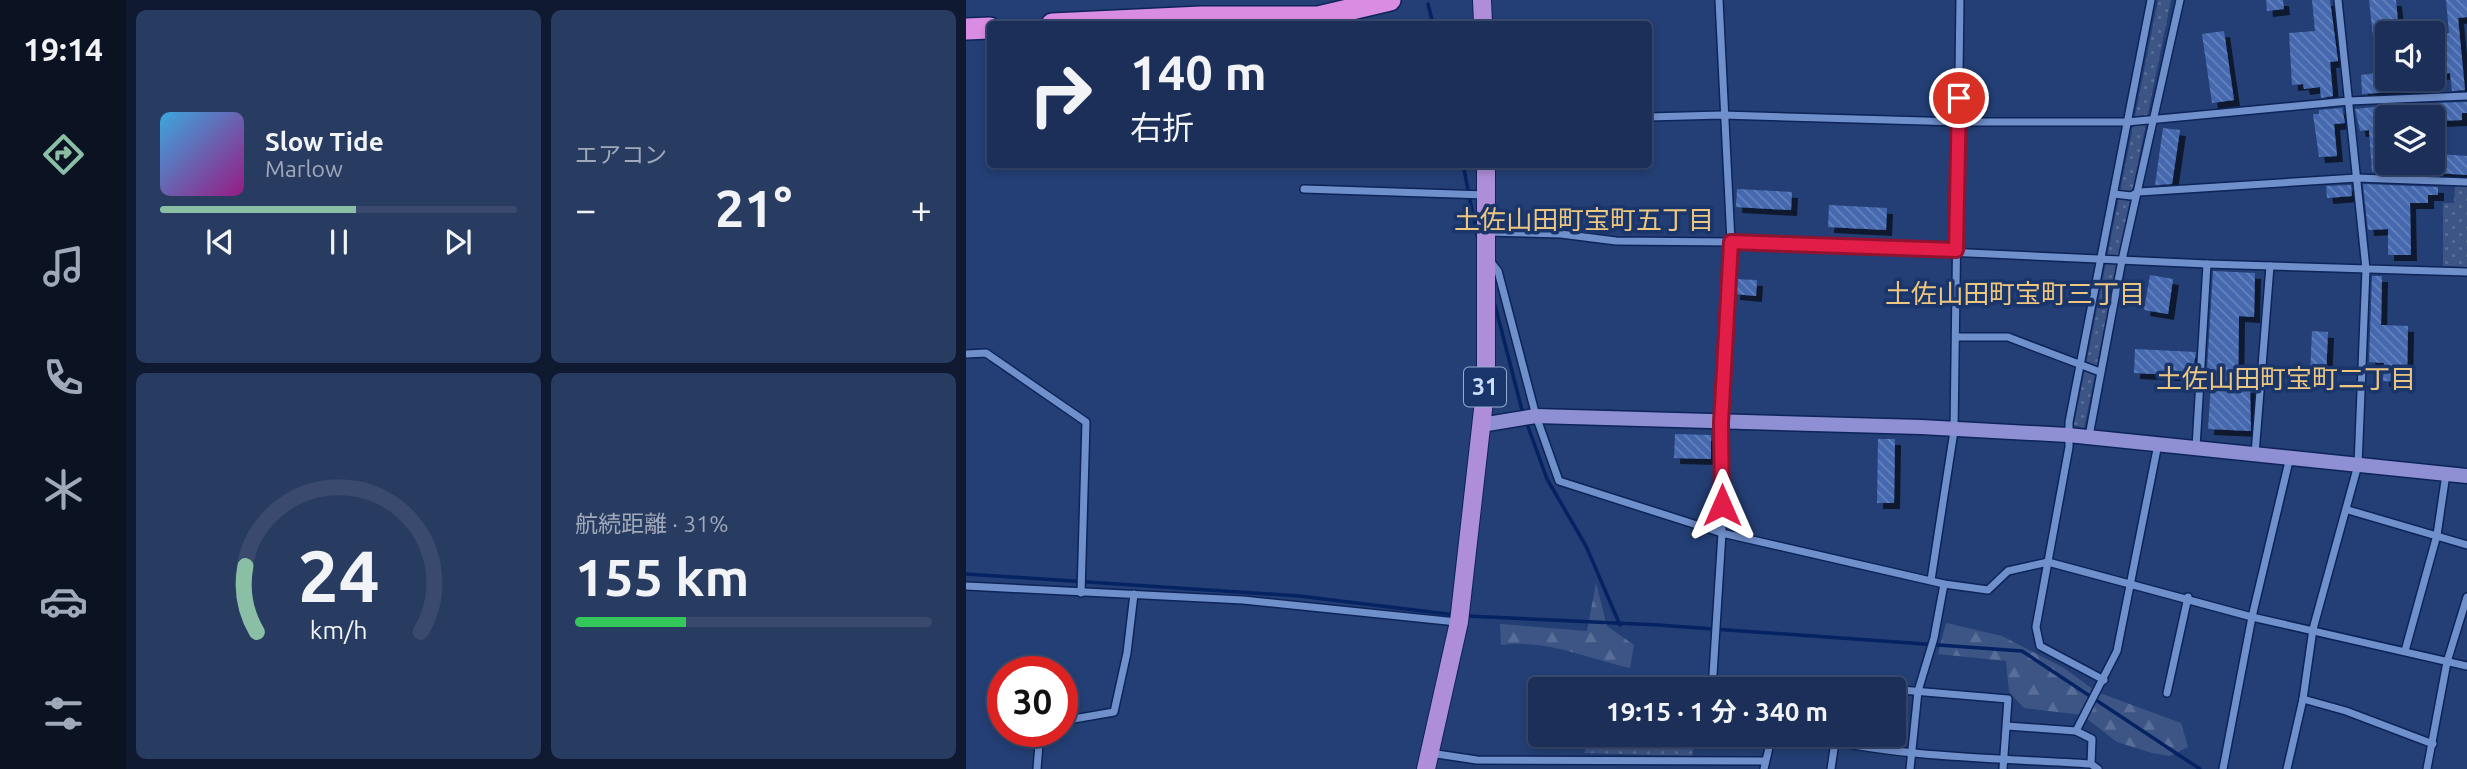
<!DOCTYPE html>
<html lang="ja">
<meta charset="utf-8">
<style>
:root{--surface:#1b2f58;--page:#283b61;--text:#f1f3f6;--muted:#a0a9ba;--line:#394a6e;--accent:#8abfa5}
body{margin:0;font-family:Ubuntu,"Noto Sans JP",sans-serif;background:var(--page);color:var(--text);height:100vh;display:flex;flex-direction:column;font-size:26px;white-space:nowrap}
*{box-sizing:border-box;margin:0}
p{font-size:23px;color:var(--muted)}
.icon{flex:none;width:38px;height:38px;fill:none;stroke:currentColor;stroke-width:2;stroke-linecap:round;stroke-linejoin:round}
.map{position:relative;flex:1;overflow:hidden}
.sheet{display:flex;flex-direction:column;gap:10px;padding:10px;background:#0f1a30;width:840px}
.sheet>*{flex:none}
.hud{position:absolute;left:21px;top:21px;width:665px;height:147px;border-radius:7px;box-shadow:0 4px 10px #0003,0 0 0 2px var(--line);background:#1b2f58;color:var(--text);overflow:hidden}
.controls{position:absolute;left:1409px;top:21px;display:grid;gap:14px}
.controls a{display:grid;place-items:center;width:70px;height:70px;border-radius:7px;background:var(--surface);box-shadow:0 4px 10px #0003,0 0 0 2px var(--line);font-size:35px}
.speed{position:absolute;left:21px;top:656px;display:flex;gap:14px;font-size:35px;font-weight:700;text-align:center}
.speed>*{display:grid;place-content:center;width:91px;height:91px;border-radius:50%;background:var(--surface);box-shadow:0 4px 10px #0003,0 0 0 2px var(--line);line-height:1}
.speed .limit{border:10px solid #d22;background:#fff;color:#111}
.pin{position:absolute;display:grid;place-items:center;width:60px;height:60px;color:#fff;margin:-30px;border:4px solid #fff;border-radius:50%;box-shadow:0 2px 7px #0007}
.me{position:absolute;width:77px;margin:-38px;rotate:0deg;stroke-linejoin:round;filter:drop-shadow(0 0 5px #0008)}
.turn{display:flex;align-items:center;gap:24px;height:147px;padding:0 28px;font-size:32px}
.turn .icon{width:91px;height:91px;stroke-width:2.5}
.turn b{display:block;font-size:49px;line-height:60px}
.big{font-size:52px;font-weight:700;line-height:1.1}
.sheet .card{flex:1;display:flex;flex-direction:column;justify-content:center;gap:10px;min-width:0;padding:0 24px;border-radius:10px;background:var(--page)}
.sheet .dial{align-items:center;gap:0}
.dial svg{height:182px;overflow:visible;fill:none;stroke:var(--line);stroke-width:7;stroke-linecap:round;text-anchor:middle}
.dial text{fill:var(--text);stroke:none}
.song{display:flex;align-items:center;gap:21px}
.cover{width:84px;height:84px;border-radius:10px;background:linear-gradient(135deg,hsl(200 70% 55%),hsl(310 70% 35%))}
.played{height:7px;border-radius:4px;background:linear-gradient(90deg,var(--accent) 55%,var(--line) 55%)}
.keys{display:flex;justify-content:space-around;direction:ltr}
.heat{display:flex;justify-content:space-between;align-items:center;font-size:38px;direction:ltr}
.charge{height:10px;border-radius:5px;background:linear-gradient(90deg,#34c759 31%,var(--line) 0)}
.sheet .tiles{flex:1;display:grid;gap:10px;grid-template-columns:repeat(2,1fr)}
.trip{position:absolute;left:562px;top:677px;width:378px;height:70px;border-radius:7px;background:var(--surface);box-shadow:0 4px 10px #0003,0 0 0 2px var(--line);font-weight:700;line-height:70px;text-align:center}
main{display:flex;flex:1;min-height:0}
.tabs{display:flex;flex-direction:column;width:126px;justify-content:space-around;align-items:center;background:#0b1323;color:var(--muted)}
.tabs .icon{width:49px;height:49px}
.tabs .current{color:var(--accent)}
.tabs b{font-size:32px;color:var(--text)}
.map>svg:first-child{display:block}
.forest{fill:url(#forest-firs)}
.park{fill:url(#park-dots)}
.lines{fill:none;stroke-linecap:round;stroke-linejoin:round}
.stream{stroke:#052262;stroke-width:3.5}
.building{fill:url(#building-back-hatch);filter:url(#shadow)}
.street-casing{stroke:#0c2458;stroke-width:10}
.secondary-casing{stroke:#0c2458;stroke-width:17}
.primary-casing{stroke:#0c2458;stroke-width:20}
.highway-casing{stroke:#0c2458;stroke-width:24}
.street{stroke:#7090cc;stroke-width:7}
.secondary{stroke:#8f8fd3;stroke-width:14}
.primary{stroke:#ae8ed9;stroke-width:18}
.highway{stroke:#d88ce2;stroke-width:21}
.route-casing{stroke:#92132f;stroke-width:18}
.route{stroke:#e11d48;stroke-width:12}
.labels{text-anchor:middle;stroke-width:7;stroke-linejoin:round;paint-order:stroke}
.shield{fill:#1a3569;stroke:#96abd1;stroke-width:2}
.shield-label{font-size:23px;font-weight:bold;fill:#cbddfd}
.neighbourhood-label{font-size:26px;fill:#edc77f;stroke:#1a3569}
</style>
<main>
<nav class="tabs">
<b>19:14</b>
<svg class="icon current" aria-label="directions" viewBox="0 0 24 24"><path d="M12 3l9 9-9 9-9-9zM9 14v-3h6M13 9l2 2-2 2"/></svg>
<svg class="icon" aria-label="music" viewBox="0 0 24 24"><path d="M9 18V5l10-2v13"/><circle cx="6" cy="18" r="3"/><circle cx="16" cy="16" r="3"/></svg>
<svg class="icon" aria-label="phone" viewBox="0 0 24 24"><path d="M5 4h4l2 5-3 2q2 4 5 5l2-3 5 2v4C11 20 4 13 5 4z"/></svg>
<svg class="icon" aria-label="climate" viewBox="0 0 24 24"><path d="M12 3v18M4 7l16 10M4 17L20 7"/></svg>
<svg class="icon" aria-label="car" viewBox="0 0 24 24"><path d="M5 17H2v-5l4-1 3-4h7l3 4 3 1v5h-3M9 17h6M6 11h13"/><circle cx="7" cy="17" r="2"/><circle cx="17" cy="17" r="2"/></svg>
<svg class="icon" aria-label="filters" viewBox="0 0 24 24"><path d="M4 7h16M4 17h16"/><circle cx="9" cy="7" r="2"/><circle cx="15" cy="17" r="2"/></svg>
</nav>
<section class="sheet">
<div class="tiles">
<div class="card">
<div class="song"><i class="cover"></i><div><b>Slow Tide</b><p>Marlow</p></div></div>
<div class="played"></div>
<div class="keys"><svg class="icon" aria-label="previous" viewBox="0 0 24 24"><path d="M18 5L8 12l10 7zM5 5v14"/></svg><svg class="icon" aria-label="pause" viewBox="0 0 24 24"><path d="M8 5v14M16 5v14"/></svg><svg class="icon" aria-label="next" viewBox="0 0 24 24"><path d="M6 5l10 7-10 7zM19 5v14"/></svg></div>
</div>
<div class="card"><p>エアコン</p>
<div class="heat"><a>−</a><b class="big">21°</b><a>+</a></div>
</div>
<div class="card dial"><svg viewBox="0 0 100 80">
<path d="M14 69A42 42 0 1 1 86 69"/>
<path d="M14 69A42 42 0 0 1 9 40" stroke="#8abfa5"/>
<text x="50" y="56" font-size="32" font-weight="700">24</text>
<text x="50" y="72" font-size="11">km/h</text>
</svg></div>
<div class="card"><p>航続距離 · 31%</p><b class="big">155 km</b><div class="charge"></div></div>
</div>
</section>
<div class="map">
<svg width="1501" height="769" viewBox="0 0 1501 769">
<defs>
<pattern id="forest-firs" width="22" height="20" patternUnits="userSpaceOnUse" patternTransform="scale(1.75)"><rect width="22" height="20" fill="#3d5585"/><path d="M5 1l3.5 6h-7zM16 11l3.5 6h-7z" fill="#586d97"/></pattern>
<pattern id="park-dots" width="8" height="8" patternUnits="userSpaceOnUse" patternTransform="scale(1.75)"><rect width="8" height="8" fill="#3d5585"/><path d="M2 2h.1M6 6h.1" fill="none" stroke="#586d97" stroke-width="1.8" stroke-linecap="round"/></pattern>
<pattern id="building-back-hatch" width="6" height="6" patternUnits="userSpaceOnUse" patternTransform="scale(1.75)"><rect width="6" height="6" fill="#4468ae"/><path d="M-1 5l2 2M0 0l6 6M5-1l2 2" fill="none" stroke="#6684be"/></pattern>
<filter id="shadow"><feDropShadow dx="6" dy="6" stdDeviation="0" flood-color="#0009"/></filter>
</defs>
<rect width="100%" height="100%" fill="#243f75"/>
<g class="forest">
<path d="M630 583 641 626 668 645 664 668C620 658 581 639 535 645L534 624 621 631Z"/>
<polygon points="980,623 1036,636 1098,668 1131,692 1215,723 1222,747 1204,756 1186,753 1151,742 1116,715 1058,708 1043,692 1040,661 972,654"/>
</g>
<g class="park">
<polygon points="1192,0 1205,0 1118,428 1108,425"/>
<polygon points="1489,186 1501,187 1501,267 1477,266 1477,203 1488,203"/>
<polygon points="627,735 731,735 726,756 618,753"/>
</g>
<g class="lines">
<g class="stream">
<polyline points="462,4 467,24"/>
<polyline points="497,164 511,236"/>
<polyline points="529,305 557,414"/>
<polyline points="560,421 581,479 620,546 654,625"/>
<polyline points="0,574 333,596 490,615"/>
<polyline points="501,616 692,625 1056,651 1234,769"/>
</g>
</g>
<g class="building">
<polygon points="1300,0 1317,0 1318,9 1301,11"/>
<polygon points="1346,0 1364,0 1372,61 1364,62 1367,96 1355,98 1354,87 1338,89 1337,84 1326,85 1323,33 1349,31"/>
<polygon points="1403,0 1430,0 1433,33 1421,33 1421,79 1457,79 1458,90 1396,94 1395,75 1411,73"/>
<polygon points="1480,0 1501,0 1501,17 1492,18 1499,90 1486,91 1484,73 1466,75 1466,35 1483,33"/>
<polygon points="1258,31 1268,100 1246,103 1236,34"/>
<polygon points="1501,102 1501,113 1496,113 1496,120 1471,121 1470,103"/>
<polygon points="1426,105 1426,117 1421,117 1421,163 1429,163 1429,173 1406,172 1403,130 1394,131 1389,109"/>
<polygon points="1376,108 1379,123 1368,124 1371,156 1353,157 1347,114 1353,114 1353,110"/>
<polygon points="1197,128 1214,130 1206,184 1189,185"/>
<polygon points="1472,154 1501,156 1501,175 1471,173"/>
<polygon points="1397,184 1472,187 1472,195 1462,195 1462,203 1444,203 1445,255 1422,255 1422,229 1402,230"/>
<polygon points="1385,185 1386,196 1361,198 1360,186"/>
<polygon points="771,189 826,192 825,210 770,207"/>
<polygon points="863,205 921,208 920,230 862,227"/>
<polygon points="1247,271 1289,273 1288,317 1273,316 1272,387 1284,387 1285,431 1242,429 1246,370 1241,370"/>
<polygon points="1184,275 1207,279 1202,314 1178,310"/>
<polygon points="1406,276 1416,276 1415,325 1442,326 1441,382 1417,381 1418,363 1403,362"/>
<polygon points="769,279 791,280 790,296 768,294"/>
<polygon points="1346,331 1362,332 1360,377 1344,376"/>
<polygon points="1169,349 1230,352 1226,376 1168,373"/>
<polygon points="709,434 745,435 745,459 708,458"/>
<polygon points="912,439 929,439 928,503 911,503"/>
</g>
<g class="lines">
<g class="street-casing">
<g id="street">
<polyline points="682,117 756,115 993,122 1161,122 1383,101 1501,96"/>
<polyline points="338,189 520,195"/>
<polyline points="1148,194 1165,196 1173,192 1391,178 1501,182"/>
<polyline points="519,232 595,234 650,241 765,242 1241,264 1501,272"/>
<polyline points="524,261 532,271 570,416 593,481 756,533 978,584 1022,590 1042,571 1082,562 1286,617 1501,666"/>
<polyline points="991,337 1042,337 1134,372"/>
<polyline points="0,354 20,353 120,422 115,593"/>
<polyline points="1123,436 1156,260 1214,0"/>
<polyline points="1230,447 1241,264"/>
<polyline points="1289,454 1304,266"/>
<polyline points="1382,510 1501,545"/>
<polyline points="965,580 988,431 994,0"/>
<polyline points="0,586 277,600 491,622"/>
<polyline points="1439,651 1471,535 1480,474"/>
<polyline points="1138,680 1074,646 1070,627 1103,447 1103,422 1185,0"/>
<polyline points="912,688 1042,699 1037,769"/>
<polyline points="746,690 756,533 755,423 765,242 753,0"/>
<polyline points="1201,693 1222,597"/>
<polyline points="1337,699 1380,711 1467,744"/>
<polyline points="96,721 148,712 161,653 168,594"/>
<polyline points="1041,726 1110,731 1126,739 1125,764"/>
<polyline points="1110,731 1151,651 1192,444"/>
<path d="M839 735C931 758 1031 758 1125 764L1132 769"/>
<polyline points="464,753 511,760 798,761"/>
<polyline points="71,769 74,732"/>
<polyline points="798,769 806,735"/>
<polyline points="865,769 869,742"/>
<polyline points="944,769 952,691 968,638 978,584"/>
<polyline points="1257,769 1286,617 1324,457"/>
<polyline points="1321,769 1337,699 1347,629 1392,465 1400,269 1372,0"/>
<polyline points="1461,769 1481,662 1501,597"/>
</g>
</g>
<g class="secondary-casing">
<polyline id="secondary" points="515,425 570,416 955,427 1102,435 1501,476"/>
</g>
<g class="primary-casing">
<g id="primary">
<polyline points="516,0 517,24"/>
<polyline points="460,769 493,622 520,383 520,164"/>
</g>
</g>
<g class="highway-casing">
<g id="highway">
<polyline points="86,24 235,17 352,17 424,0"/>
<polyline points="0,29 24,28"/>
</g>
</g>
<use href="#street" class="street"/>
<use href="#secondary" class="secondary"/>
<use href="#primary" class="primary"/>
<use href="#highway" class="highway"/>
</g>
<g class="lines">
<g class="route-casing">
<polyline id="route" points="756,505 755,423 765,242 990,250 993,98"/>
</g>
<use href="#route" class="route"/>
</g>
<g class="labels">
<rect class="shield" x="498" y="367.5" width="42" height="39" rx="5"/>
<g class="shield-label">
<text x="519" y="395">31</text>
</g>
<g class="neighbourhood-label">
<text x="618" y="229">土佐山田町宝町五丁目</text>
<text x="1049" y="303">土佐山田町宝町三丁目</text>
<text x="1320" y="388">土佐山田町宝町二丁目</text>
</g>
</g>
</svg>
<div class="controls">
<a><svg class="icon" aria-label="sound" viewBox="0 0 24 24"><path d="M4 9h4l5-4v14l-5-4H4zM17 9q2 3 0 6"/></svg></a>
<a><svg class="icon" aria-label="layers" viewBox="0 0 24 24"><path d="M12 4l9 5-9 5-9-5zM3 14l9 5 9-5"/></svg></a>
</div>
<div class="speed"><div class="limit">30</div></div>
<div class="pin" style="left:993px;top:98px;background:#d93025"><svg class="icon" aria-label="arrive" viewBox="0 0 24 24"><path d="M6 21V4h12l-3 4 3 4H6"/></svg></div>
<svg class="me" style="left:756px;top:505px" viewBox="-20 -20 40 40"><path d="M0-17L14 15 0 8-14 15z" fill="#e11d48" stroke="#fff" stroke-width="4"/></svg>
<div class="trip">19:15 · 1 分 · 340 m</div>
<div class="hud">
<div class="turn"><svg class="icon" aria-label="right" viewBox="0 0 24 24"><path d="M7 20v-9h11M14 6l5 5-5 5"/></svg><div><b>140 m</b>右折</div></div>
</div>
</div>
</main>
